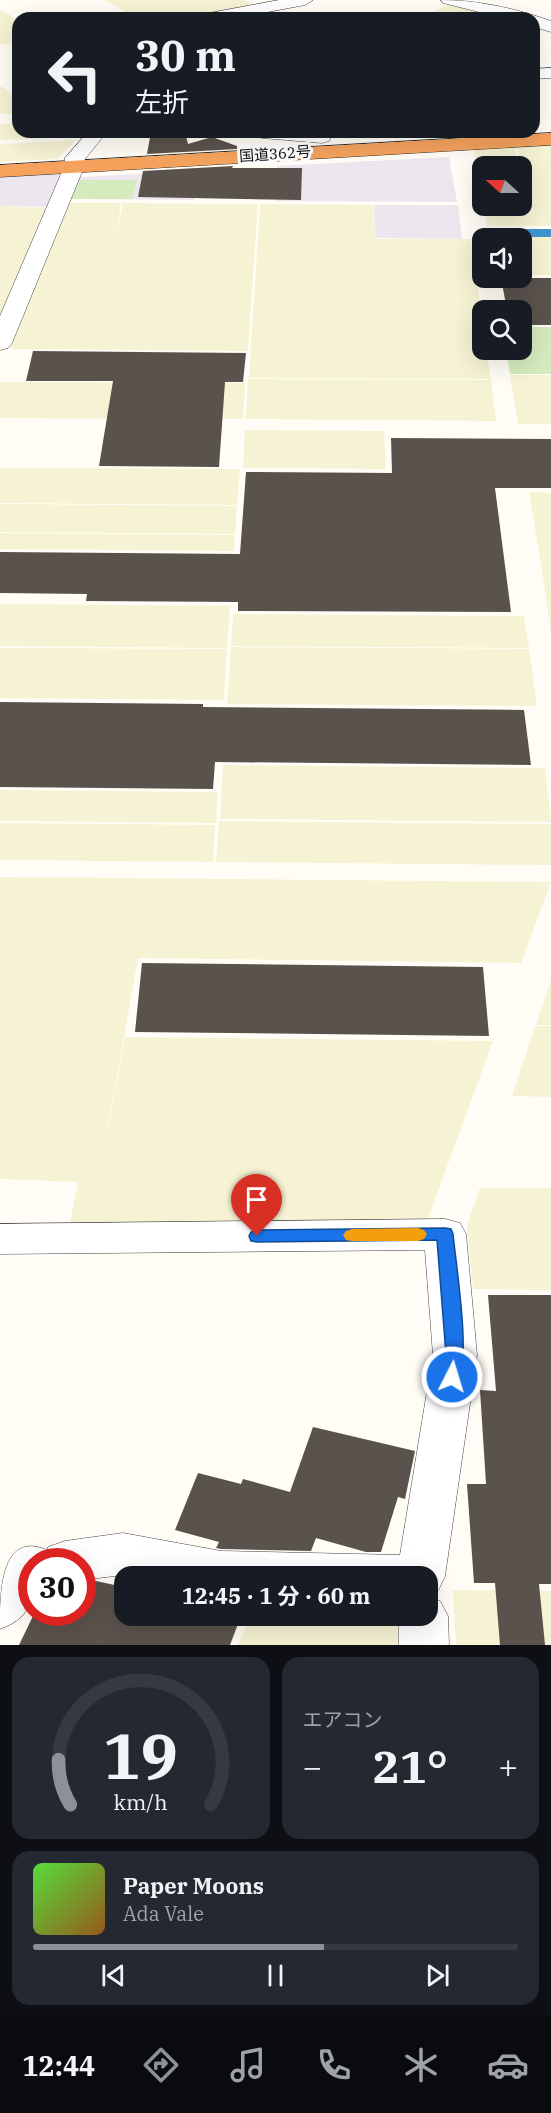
<!DOCTYPE html>
<html lang="ja">
<meta charset="utf-8">
<style>
:root{--surface:#171b24;--page:#242831;--text:#f1f3f6;--muted:#9ea1a6;--line:#363941;--accent:#8c9099}
body{margin:0;font-family:"IBM Plex Serif","Noto Sans JP",serif;background:var(--page);color:var(--text);height:100vh;display:flex;flex-direction:column;font-size:22px;white-space:nowrap}
*{box-sizing:border-box;margin:0}
p{font-size:20px;color:var(--muted)}
.icon{flex:none;width:33px;height:33px;fill:none;stroke:currentColor;stroke-width:2;stroke-linecap:round;stroke-linejoin:round}
.map{position:relative;height:1645px;overflow:hidden}
.details{display:flex;flex-direction:column;gap:12px;padding:12px;background:#0d0f14;flex:1}
.details>*{flex:none}
.hud{position:absolute;left:12px;top:12px;width:528px;height:126px;border-radius:18px;box-shadow:0 6px 24px #0002;background:#171b24;color:var(--text);overflow:hidden}
.needle{width:39px;rotate:291deg}
.controls{position:absolute;left:472px;top:156px;display:grid;gap:12px}
.controls a{display:grid;place-items:center;width:60px;height:60px;border-radius:12px;background:var(--surface);box-shadow:0 6px 24px #0002;font-size:30px}
.speed{position:absolute;left:18px;top:1548px;display:flex;gap:12px;font-size:30px;font-weight:700;text-align:center}
.speed>*{display:grid;place-content:center;width:78px;height:78px;border-radius:50%;background:var(--surface);box-shadow:0 6px 24px #0002;line-height:1}
.speed .limit{border:9px solid #d22;background:#fff;color:#111}
.pin{position:absolute;display:grid;place-items:center;width:51px;height:51px;color:#fff;margin:-62px -26px;border-radius:50% 50% 50% 0;rotate:-45deg;box-shadow:0 0 6px #0007}
.pin .icon{rotate:45deg}
.me{position:absolute;width:66px;margin:-33px;rotate:5deg;stroke-linejoin:round;filter:drop-shadow(0 0 4px #0008)}
.turn{display:flex;align-items:center;gap:21px;height:126px;padding:0 24px;font-size:27px}
.turn .icon{width:78px;height:78px;stroke-width:2.5}
.turn b{display:block;font-size:42px;line-height:51px}
.big{font-size:45px;font-weight:700;line-height:1.1}
.details .tile{flex:1;display:flex;flex-direction:column;justify-content:center;gap:9px;min-width:0;padding:0 21px;border-radius:18px;background:var(--page)}
.details .dial{align-items:center;gap:0}
.dial svg{height:156px;overflow:visible;fill:none;stroke:var(--line);stroke-width:7;stroke-linecap:round;text-anchor:middle}
.dial text{fill:var(--text);stroke:none}
.song{display:flex;align-items:center;gap:18px}
.cover{width:72px;height:72px;border-radius:9px;background:linear-gradient(135deg,hsl(110 70% 55%),hsl(30 70% 35%))}
.played{height:6px;border-radius:3px;background:linear-gradient(90deg,var(--accent) 60%,var(--line) 60%)}
.keys{display:flex;justify-content:space-around;direction:ltr}
.heat{display:flex;justify-content:space-between;align-items:center;font-size:33px;direction:ltr}
.details .tiles{flex:1;display:grid;gap:12px;grid-template-columns:1fr 1fr}
.tile:last-child{grid-column:span 2}
.trip{position:absolute;left:114px;top:1566px;width:324px;height:60px;border-radius:18px;background:var(--surface);box-shadow:0 6px 24px #0002;font-weight:700;line-height:60px;text-align:center}
.tabs{display:flex;height:96px;justify-content:space-around;align-items:center;background:#090b0e;color:var(--muted)}
.tabs .icon{width:42px;height:42px}
.tabs .selected{color:var(--accent)}
.tabs b{font-size:27px;color:var(--text)}
.map>svg:first-child{display:block}
.industrial{fill:#eee6ef}
.farmland{fill:#f6f3d4}
.green{fill:#d5ebbd}
.lines{fill:none;stroke-linecap:round;stroke-linejoin:round}
.stream{stroke:#3f96cf;stroke-width:8}
.building{fill:#5a524d}
.street-casing{stroke:#444;stroke-width:1}
.highway-casing{stroke:#222;stroke-width:1}
.street{fill:#fff;fill-rule:evenodd}
.highway{fill:#f5a25d;fill-rule:evenodd}
.route{fill:#1a73e8;stroke:#114b97;stroke-width:1.5}
.slow{fill:#f59e0b}
.labels{text-anchor:middle;stroke-width:6;stroke-linejoin:round;paint-order:stroke}
.far-street-label{font-size:15px;fill:#111;stroke:#fff}
</style>
<div class="map">
<svg width="551" height="1645" viewBox="0 0 551 1645">
<rect width="100%" height="100%" fill="#fffdf5"/>
<g class="industrial">
<polygon points="449,157 457,202 275,201 277,166"/>
<polygon points="198,171 194,200 70,199 80,177"/>
<polygon points="61,174 47,207 0,206 0,177"/>
<polygon points="374,205 458,205 462,239 375,238"/>
</g>
<g class="farmland">
<polygon points="105,0 244,0 256,6 194,18 136,18"/>
<polygon points="454,2 506,18 420,18"/>
<polygon points="0,9 18,20 18,42 0,45"/>
<polygon points="0,85 18,99 18,114 0,114"/>
<polygon points="0,124 18,124 18,132 74,132 69,137 0,140"/>
<polygon points="76,140 58,159 0,162 0,144"/>
<polygon points="551,145 551,226 487,226 483,206 522,206 523,179 517,147"/>
<polygon points="515,147 519,166 483,166 483,203 474,149"/>
<polygon points="68,203 121,203 116,237 123,203 258,204 250,319 240,319 250,319 248,351 10,349"/>
<polygon points="260,204 373,205 375,239 471,239 483,327 483,350 486,350 491,379 249,378"/>
<polygon points="0,206 47,208 0,317"/>
<polygon points="488,234 551,235 551,275 522,275 522,238 488,238"/>
<polygon points="510,375 551,375 551,424 518,424"/>
<polygon points="248,379 491,380 496,421 246,419"/>
<polygon points="0,382 245,383 243,419 0,418"/>
<polygon points="245,430 384,431 386,469 243,468"/>
<polygon points="0,468 240,469 237,505 0,503"/>
<polygon points="529,492 551,493 551,633 544,584"/>
<polygon points="0,504 237,506 235,534 0,532"/>
<polygon points="0,533 235,535 234,551 0,549"/>
<polygon points="0,604 230,606 227,648 0,646"/>
<polygon points="233,614 524,616 529,648 231,646"/>
<polygon points="231,647 529,649 537,706 227,704"/>
<polygon points="0,648 227,649 224,700 0,698"/>
<polygon points="223,765 545,768 551,822 220,819"/>
<polygon points="0,790 218,792 216,823 0,821"/>
<polygon points="219,821 551,824 551,865 216,862"/>
<polygon points="0,823 215,825 213,862 0,860"/>
<polygon points="0,877 551,882 521,963 138,958 98,1183 125,1037 493,1041 426,1224 69,1229 78,1182 0,1179"/>
<polygon points="551,980 551,1025 536,1025"/>
<polygon points="535,1026 551,1026 551,1097 512,1096"/>
<polygon points="480,1188 551,1188 551,1290 473,1289 467,1225"/>
<polygon points="453,1590 551,1591 551,1645 456,1645"/>
<polygon points="250,1616 397,1616 398,1645 238,1645"/>
</g>
<g class="green">
<polygon points="80,180 137,180 132,199 71,199"/>
<polygon points="522,327 551,327 551,374 510,374 506,350 522,350"/>
</g>
<g class="lines">
<polyline class="stream" points="488,233 551,233"/>
</g>
<g class="building">
<polygon points="151,132 185,132 188,144 212,137 237,146 237,149 147,154"/>
<polygon points="233,166 232,168 302,168 301,200 138,197 143,171"/>
<polygon points="501,278 551,278 551,325 522,325 522,310 507,310"/>
<polygon points="33,351 246,353 243,382 225,382 219,467 99,466 113,381 26,381"/>
<polygon points="391,438 551,439 551,488 495,488 511,612 238,611 238,602 86,601 87,594 0,593 0,552 240,554 246,472 392,473"/>
<polygon points="0,702 203,704 203,707 524,710 531,765 215,762 213,789 0,787"/>
<polygon points="142,963 483,967 489,1036 135,1032"/>
<polygon points="488,1295 551,1295 551,1584 539,1584 545,1645 500,1645 495,1583 474,1583 467,1484 486,1484 480,1390 496,1391"/>
<polygon points="313,1427 415,1451 405,1499 398,1497 381,1552 366,1552 316,1538 311,1551 221,1549 216,1548 219,1542 175,1530 198,1473 241,1484 243,1479 290,1492"/>
<polygon points="96,1581 124,1587 124,1616 241,1616 230,1645 19,1645 35,1612 82,1612 82,1582"/>
</g>
<g class="lines">
<g class="street-casing">
<g id="street">
<polygon points="279,0 313,0 305,5 236,18 202,18 210,13"/>
<path d="M441 0C479 0 517 9 551 21V32L534 27V18H503L443 3Z"/>
<polygon points="551,68 551,78 534,79 534,69"/>
<polygon points="88,132 107,132 85,159 84,167 12,343 8,348 0,350 0,316 64,167 65,158"/>
<polygon points="253,132 325,132 331,137 329,141 322,143 262,138 255,136"/>
<path d="M445 1219 460 1223 466 1234 477 1355 445 1576 438 1591 428 1595V1576H134L123 1575 82 1580V1562H32C32 1595 36 1616 0 1629 0 1594 0 1530 47 1550L48 1547 65 1541 123 1533 221 1551 400 1555 433 1355 425 1250 0 1254V1224Z"/>
<polygon points="428,1596 440,1601 448,1616 449,1645 399,1645 399,1616 428,1616"/>
</g>
</g>
<g class="highway-casing">
<polygon id="highway" points="551,133 551,145 0,177 0,165"/>
</g>
<use href="#street" class="street"/>
<use href="#highway" class="highway"/>
</g>
<path class="route" d="M445 1228 451 1229 453 1234C456 1265 471 1358 458 1382L452 1384 445 1382 443 1377 446 1354 437 1240 257 1242 251 1241 249 1236 251 1232 257 1230Z"/>
<polygon class="slow" points="418,1228 424,1230 427,1234 424,1239 418,1241 352,1241 346,1240 343,1235 346,1231 352,1229"/>
<g class="labels">
<g class="far-street-label">
<text transform="translate(275 154) rotate(-4)" y="5">国道362号</text>
</g>
</g>
</svg>
<div class="controls">
<a><svg class="needle" viewBox="-14 -14 28 28"><path d="M0-13l5 13h-10z" fill="#e53935"/><path d="M0 13l5-13h-10z" fill="#9ea1a6"/></svg></a>
<a><svg class="icon" aria-label="sound" viewBox="0 0 24 24"><path d="M4 9h4l5-4v14l-5-4H4zM17 9q2 3 0 6"/></svg></a>
<a><svg class="icon" aria-label="search" viewBox="0 0 24 24"><circle cx="10" cy="10" r="6"/><path d="M15 15l6 6"/></svg></a>
</div>
<div class="speed"><div class="limit">30</div></div>
<div class="pin" style="left:257px;top:1236px;background:#d93025"><svg class="icon" aria-label="arrive" viewBox="0 0 24 24"><path d="M6 21V4h12l-3 4 3 4H6"/></svg></div>
<svg class="me" style="left:452px;top:1377px" viewBox="-20 -20 40 40"><circle r="17" fill="#1a73e8" stroke="#fff" stroke-width="3"/><path d="M0-11L8 9 0 5-8 9z" fill="#fff"/></svg>
<div class="trip">12:45 · 1 分 · 60 m</div>
<div class="hud">
<div class="turn"><svg class="icon" aria-label="left" viewBox="0 0 24 24"><path d="M17 20v-9H6M10 6l-5 5 5 5"/></svg><div><b>30 m</b>左折</div></div>
</div>
</div>
<section class="details">
<div class="tiles">
<div class="tile dial"><svg viewBox="0 0 100 80">
<path d="M14 69A42 42 0 1 1 86 69"/>
<path d="M14 69A42 42 0 0 1 8 46" stroke="#8c9099"/>
<text x="50" y="56" font-size="32" font-weight="700">19</text>
<text x="50" y="72" font-size="11">km/h</text>
</svg></div>
<div class="tile"><p>エアコン</p>
<div class="heat"><a>−</a><b class="big">21°</b><a>+</a></div>
</div>
<div class="tile">
<div class="song"><i class="cover"></i><div><b>Paper Moons</b><p>Ada Vale</p></div></div>
<div class="played"></div>
<div class="keys"><svg class="icon" aria-label="previous" viewBox="0 0 24 24"><path d="M18 5L8 12l10 7zM5 5v14"/></svg><svg class="icon" aria-label="pause" viewBox="0 0 24 24"><path d="M8 5v14M16 5v14"/></svg><svg class="icon" aria-label="next" viewBox="0 0 24 24"><path d="M6 5l10 7-10 7zM19 5v14"/></svg></div>
</div>
</div>
</section>
<nav class="tabs">
<b>12:44</b>
<svg class="icon selected" aria-label="directions" viewBox="0 0 24 24"><path d="M12 3l9 9-9 9-9-9zM9 14v-3h6M13 9l2 2-2 2"/></svg>
<svg class="icon" aria-label="music" viewBox="0 0 24 24"><path d="M9 18V5l10-2v13"/><circle cx="6" cy="18" r="3"/><circle cx="16" cy="16" r="3"/></svg>
<svg class="icon" aria-label="phone" viewBox="0 0 24 24"><path d="M5 4h4l2 5-3 2q2 4 5 5l2-3 5 2v4C11 20 4 13 5 4z"/></svg>
<svg class="icon" aria-label="climate" viewBox="0 0 24 24"><path d="M12 3v18M4 7l16 10M4 17L20 7"/></svg>
<svg class="icon" aria-label="car" viewBox="0 0 24 24"><path d="M5 17H2v-5l4-1 3-4h7l3 4 3 1v5h-3M9 17h6M6 11h13"/><circle cx="7" cy="17" r="2"/><circle cx="17" cy="17" r="2"/></svg>
</nav>
